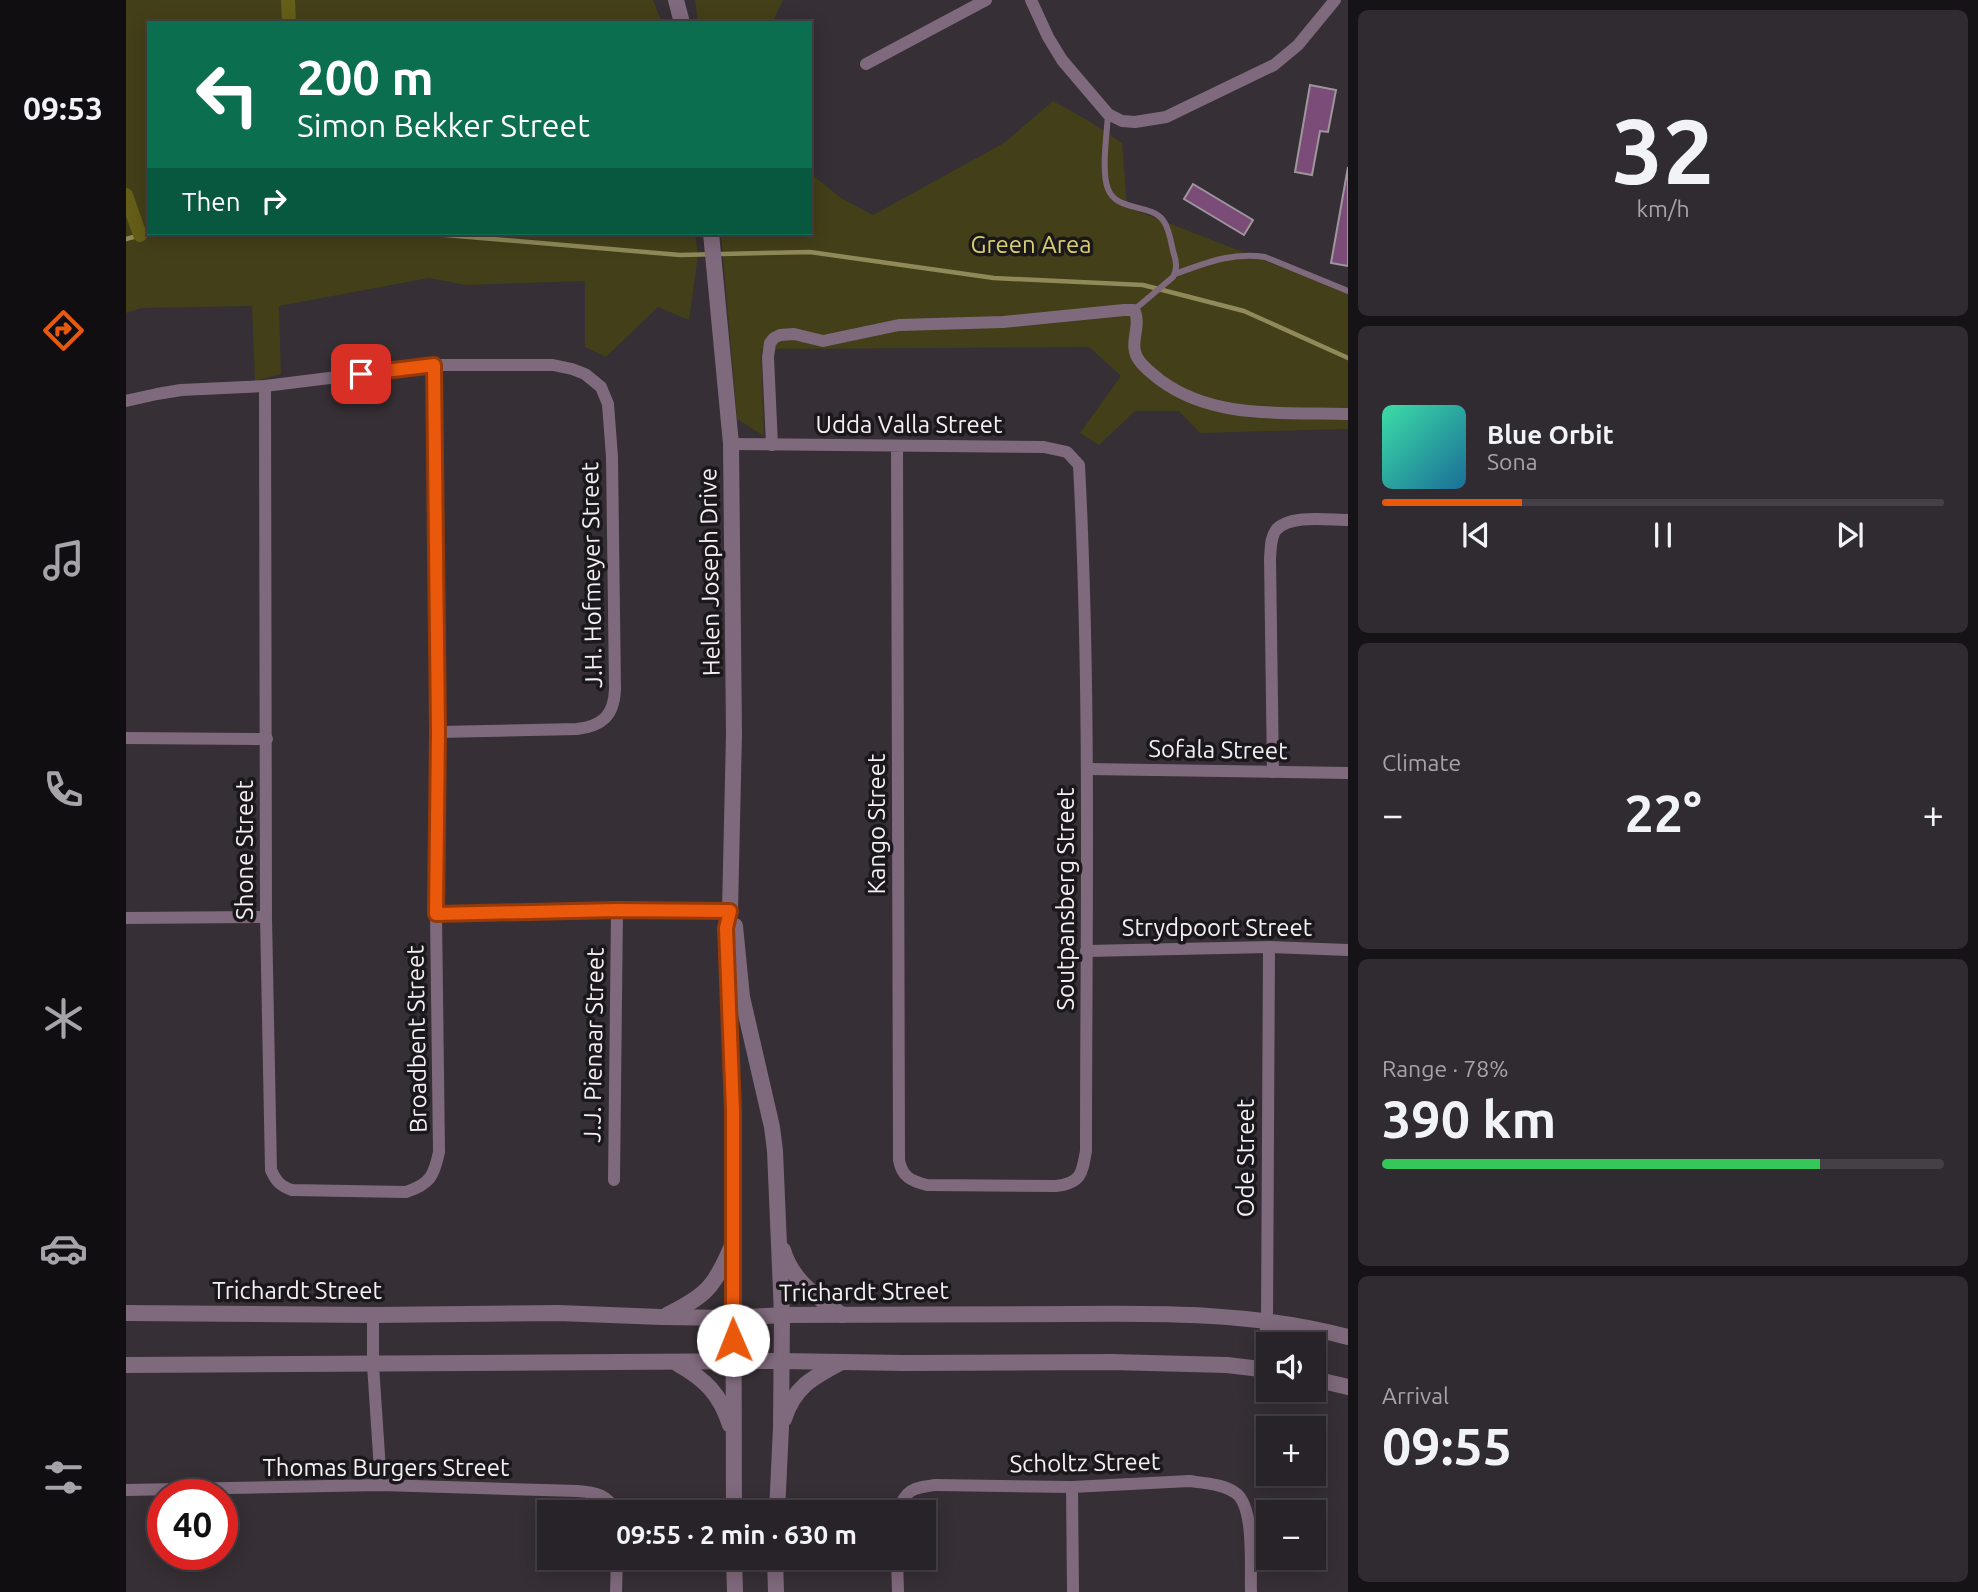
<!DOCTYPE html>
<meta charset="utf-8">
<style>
:root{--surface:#282328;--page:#302b30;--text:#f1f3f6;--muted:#a5a4a8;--line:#444045;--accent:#ea580c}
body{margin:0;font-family:Ubuntu,sans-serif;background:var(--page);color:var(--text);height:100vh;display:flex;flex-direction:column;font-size:26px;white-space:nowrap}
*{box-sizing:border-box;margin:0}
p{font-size:23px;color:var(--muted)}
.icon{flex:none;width:38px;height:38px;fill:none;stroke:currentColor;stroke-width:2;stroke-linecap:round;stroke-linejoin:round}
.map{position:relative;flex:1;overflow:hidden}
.side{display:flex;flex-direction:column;gap:10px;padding:10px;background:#161316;width:630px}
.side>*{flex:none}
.guide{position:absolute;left:21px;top:21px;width:665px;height:214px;border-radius:0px;box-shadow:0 4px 18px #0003,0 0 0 2px var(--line);background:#0b6e4f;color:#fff;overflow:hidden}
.controls{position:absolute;left:1130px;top:1332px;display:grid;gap:14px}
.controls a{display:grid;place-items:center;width:70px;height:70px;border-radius:0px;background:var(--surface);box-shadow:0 4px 18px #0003,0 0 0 2px var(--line);font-size:35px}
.speed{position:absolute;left:21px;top:1479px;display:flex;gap:14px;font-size:35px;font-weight:700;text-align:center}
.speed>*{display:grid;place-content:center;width:91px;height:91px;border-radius:50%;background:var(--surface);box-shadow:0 4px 18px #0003,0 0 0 2px var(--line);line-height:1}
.speed .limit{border:10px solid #d22;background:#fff;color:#111}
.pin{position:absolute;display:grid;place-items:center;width:60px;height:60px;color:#fff;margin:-30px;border-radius:14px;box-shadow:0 4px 10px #0006}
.me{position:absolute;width:77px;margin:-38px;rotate:359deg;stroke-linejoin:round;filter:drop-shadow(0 0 5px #0008)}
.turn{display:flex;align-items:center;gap:24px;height:147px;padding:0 35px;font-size:32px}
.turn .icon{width:91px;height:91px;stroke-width:2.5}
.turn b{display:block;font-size:49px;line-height:60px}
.then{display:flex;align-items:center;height:66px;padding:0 35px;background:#0003;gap:14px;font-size:26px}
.big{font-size:52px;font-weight:700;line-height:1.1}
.side .widget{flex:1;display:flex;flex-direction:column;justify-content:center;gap:10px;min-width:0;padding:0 24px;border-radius:10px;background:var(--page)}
.side .dial{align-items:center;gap:0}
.dial b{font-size:91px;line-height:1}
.song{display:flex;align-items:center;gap:21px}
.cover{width:84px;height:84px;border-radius:10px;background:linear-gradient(135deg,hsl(160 70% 55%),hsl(200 70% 35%))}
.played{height:7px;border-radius:4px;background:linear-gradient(90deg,var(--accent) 25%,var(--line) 25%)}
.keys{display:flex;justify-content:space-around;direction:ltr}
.heat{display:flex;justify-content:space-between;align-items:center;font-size:38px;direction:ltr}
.charge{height:10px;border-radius:5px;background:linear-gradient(90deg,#34c759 78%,var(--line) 0)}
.trip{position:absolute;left:411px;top:1500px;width:399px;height:70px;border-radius:0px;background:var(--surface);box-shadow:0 4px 18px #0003,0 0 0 2px var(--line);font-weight:700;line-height:70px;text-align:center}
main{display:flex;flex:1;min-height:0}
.dock{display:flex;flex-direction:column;width:126px;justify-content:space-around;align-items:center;background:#100e10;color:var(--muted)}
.dock .icon{width:49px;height:49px}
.dock .selected{color:var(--accent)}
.dock b{font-size:32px;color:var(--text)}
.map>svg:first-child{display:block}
.green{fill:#433f18}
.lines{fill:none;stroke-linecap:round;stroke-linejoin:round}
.stream{stroke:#908a5a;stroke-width:4.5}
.canal{stroke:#655e18;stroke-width:14}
.building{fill:#7b4c77;stroke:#9e969d;stroke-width:2}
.service{stroke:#7f697c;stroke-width:6}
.minor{stroke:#7f697c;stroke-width:12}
.tertiary{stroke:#7f697c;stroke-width:16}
.route-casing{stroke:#983908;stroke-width:18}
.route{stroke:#ea580c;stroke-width:12}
.labels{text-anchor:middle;stroke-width:7;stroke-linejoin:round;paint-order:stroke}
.park-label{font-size:24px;fill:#d8ce6f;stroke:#1b181b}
.street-label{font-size:24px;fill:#f3eff3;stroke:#1b181b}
</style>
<main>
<nav class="dock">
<b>09:53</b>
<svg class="icon selected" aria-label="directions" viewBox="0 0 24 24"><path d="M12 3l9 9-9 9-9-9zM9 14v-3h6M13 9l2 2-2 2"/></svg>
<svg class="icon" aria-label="music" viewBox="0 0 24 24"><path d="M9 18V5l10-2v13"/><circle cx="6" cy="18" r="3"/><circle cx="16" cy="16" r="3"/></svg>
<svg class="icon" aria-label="phone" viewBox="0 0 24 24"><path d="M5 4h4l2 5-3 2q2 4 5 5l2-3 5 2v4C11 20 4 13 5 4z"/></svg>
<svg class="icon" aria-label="climate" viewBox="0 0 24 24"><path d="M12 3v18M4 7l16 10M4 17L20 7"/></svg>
<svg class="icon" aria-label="car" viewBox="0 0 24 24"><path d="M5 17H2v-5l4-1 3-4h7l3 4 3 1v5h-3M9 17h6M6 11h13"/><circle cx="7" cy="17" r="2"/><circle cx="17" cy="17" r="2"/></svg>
<svg class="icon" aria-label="filters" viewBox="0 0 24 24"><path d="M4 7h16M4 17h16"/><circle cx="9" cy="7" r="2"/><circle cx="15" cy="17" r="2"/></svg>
</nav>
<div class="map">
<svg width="1222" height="1592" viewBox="0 0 1222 1592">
<rect width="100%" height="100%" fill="#362f35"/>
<g class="green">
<polygon points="0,0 527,0 536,23 23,23 23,233 569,233 572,255 563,320 532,307 480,357 459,347 459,281 340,285 303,278 153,306 155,374 129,381 126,306 15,308 0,313"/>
<polygon points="569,0 657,0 646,23 572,23"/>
<polygon points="927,101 963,121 996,143 1001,207 1222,293 1222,429 1074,433 1053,411 1009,411 973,445 954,433 995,376 963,347 635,349 638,436 611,419 595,233 684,233 684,173 715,198 747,215 878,143"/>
</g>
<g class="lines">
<g class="stream">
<polyline points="296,233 554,255 684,252 868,278 1017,285 1118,311 1222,358"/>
<polyline points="0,239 14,235 68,233"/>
</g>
<g class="canal">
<polyline points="162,0 163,23"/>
<polyline points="0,195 14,235"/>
</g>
</g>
<g class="building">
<polygon points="1184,85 1210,90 1202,132 1194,131 1186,175 1169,172"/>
<polygon points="1222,167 1222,266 1205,263"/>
<polygon points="1067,184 1127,220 1118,235 1058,199"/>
</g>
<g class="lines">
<g class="service">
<path d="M982 114C981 134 975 171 982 189 991 212 1023 203 1037 220 1043 228 1045 241 1047 251 1050 260 1052 268 1047 277L1008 310"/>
<path d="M1049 274C1080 263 1105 252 1139 257L1222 291"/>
</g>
<g class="minor">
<polyline points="905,0 922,37 936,60 982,114 996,121 1009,122 1040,117 1148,65 1172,45 1209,0"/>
<polyline points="740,64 860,0"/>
<path d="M139 386 140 917 145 1170C150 1181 154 1186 166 1190L280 1192C304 1184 308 1176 313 1152L310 914 312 732 308 365"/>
<path d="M0 401 31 394 55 390 139 386 308 365H427L446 369 459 374 475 387 482 404 486 457 489 689C488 716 476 726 451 729L312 732"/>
<path d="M605 444 918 447 941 452 953 465C965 694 960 922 960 1151 956 1174 955 1183 930 1186L801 1185C785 1181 776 1177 773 1160L771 446"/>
<path d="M646 445 642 357 644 343 648 338 654 335 668 334 697 341 773 325 877 322 998 310H1008C1016 325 1003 342 1011 357 1016 367 1026 373 1034 380 1088 420 1158 412 1222 414"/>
<polyline points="0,738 141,739"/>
<polyline points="961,769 1222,773"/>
<path d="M1147 772 1144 558C1145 549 1144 538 1150 530 1164 514 1203 520 1222 520"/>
<polyline points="310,914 491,910 604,911"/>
<polyline points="0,918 140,917"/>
<polyline points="960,951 1143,947 1222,950"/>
<polyline points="488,1180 491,910"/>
<polyline points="247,1315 247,1365 255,1485"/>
<polyline points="1135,1369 1141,1320 1143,947"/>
<polyline points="946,1487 947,1592"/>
<path d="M0 1490 255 1485 451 1491C469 1492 483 1495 490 1512"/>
<path d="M773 1512C778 1489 788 1488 809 1485L946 1487 1063 1481C1078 1483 1099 1484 1111 1494 1129 1510 1124 1568 1125 1592"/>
<polyline points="771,1558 772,1592"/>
<polyline points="490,1592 491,1558"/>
</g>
<g class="tertiary">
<polyline points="550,0 556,23"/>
<polyline points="585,233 605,444 608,734 604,911 600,928 607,1112 608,1512"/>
<polyline points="609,926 616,997 646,1127 649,1151 656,1315 655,1427 651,1512"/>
<path d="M657 1250C666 1281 691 1297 716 1315"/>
<path d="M0 1313 247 1315 432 1313 535 1317 607 1318 656 1315C753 1315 851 1314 948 1314 1040 1313 1132 1313 1222 1337"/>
<path d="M541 1315C579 1296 588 1288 605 1248"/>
<path d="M552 1364C580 1380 594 1394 604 1425"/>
<polyline points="0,1365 655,1361 779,1363 986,1362 1101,1365 1143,1370"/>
<polyline points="1188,1379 1222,1387"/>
<path d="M658 1419C668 1387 686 1378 714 1363"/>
<polyline points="608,1558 609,1592"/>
<polyline points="649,1558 650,1592"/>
</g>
</g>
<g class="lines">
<g class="route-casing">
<polyline id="route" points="235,374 308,365 312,732 310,914 491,910 604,911 600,928 607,1111 607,1340"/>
</g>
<use href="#route" class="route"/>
</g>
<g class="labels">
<g class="park-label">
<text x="905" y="253">Green Area</text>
</g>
<g class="street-label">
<text x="783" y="433">Udda Valla Street</text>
<text transform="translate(584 572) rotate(-91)" y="8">Helen Joseph Drive</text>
<text transform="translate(466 575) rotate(-91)" y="8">J.H. Hofmeyer Street</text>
<text transform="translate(1092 750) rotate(1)" y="8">Sofala Street</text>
<text transform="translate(751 824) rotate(-90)" y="8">Kango Street</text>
<text transform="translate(119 850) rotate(-90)" y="8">Shone Street</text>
<text transform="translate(940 899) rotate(-90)" y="8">Soutpansberg Street</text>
<text x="1091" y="936">Strydpoort Street</text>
<text transform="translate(291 1039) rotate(-91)" y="8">Broadbent Street</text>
<text transform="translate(468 1045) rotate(-89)" y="8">J.J. Pienaar Street</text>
<text transform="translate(1120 1158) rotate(-90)" y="8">Ode Street</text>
<text x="171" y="1299">Trichardt Street</text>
<text transform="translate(738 1292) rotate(-1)" y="8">Trichardt Street</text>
<text transform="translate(959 1463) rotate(-1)" y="8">Scholtz Street</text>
<text x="260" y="1476">Thomas Burgers Street</text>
</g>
</g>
</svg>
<div class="controls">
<a><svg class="icon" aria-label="sound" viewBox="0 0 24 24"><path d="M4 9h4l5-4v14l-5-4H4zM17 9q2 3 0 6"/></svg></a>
<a>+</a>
<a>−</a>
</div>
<div class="speed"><div class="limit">40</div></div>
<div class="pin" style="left:235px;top:374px;background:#d93025"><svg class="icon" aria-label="arrive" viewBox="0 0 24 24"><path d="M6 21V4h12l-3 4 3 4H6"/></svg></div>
<svg class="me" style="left:607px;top:1340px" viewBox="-20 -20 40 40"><circle r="19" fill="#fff"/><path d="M0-13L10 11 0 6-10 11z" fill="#ea580c"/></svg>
<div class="trip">09:55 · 2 min · 630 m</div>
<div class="guide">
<div class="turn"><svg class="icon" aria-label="left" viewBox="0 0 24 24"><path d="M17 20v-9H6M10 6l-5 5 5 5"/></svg><div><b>200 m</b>Simon Bekker Street</div></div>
<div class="then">Then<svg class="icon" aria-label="right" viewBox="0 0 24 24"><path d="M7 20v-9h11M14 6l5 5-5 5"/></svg></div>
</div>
</div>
<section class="side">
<div class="widget dial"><b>32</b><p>km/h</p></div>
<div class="widget">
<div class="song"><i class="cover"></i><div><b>Blue Orbit</b><p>Sona</p></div></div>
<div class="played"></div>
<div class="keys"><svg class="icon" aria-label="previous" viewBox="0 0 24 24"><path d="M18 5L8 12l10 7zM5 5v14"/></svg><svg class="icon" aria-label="pause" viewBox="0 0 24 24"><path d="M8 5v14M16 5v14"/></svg><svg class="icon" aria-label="next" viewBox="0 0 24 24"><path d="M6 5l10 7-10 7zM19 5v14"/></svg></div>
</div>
<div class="widget"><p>Climate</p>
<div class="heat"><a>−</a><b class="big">22°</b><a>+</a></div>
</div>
<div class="widget"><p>Range · 78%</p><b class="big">390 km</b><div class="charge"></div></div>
<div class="widget"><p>Arrival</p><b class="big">09:55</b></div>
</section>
</main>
